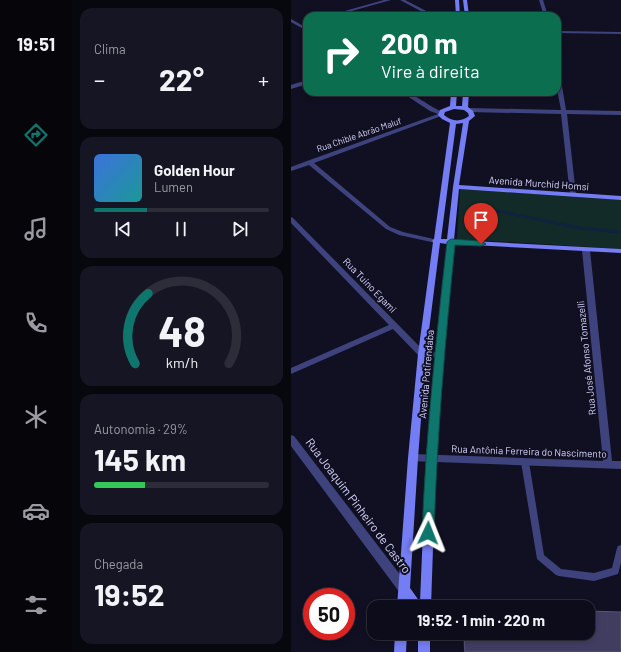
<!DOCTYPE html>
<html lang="pt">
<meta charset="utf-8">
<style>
:root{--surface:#0d0c1a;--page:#161523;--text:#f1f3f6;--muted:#9a9ba2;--line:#2d2c39;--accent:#0f766e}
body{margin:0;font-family:Barlow,sans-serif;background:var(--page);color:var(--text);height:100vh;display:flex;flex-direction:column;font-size:15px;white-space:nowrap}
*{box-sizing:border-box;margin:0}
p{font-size:13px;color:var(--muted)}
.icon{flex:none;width:22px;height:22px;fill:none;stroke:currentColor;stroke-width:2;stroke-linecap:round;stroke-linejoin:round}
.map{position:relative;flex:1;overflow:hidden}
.details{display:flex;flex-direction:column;gap:8px;padding:8px;background:#07070e;width:219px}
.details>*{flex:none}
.top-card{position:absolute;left:12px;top:12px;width:258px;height:84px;border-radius:12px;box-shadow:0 2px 6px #0003,0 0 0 1px var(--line);background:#0b6e4f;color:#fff;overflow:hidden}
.speed{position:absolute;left:12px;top:588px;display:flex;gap:8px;font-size:20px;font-weight:700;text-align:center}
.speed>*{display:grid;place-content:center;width:52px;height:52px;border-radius:50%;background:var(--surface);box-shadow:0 2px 6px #0003,0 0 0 1px var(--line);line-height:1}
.speed .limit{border:6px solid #d22;background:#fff;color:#111}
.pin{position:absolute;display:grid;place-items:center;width:34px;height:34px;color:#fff;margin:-41px -17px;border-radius:50% 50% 50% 0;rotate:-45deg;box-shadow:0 0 4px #0007}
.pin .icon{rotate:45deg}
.me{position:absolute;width:44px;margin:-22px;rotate:2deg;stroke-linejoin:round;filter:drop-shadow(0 0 3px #0008)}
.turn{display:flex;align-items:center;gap:14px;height:84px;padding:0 12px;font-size:18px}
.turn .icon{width:52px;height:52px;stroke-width:2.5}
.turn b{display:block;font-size:28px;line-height:34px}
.big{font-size:30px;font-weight:700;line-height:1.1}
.details .tile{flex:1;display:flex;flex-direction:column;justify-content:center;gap:6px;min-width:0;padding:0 14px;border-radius:12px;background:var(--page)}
.details .dial{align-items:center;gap:0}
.dial svg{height:104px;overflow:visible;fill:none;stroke:var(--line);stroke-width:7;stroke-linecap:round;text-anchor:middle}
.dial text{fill:var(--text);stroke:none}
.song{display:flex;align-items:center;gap:12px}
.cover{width:48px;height:48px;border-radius:6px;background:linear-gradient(135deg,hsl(220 70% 55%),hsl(180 70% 35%))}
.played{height:4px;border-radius:2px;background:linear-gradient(90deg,var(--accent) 30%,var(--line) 30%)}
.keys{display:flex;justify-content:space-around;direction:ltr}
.heat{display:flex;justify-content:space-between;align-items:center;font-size:22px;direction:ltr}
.charge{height:6px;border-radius:3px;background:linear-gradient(90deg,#34c759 29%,var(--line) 0)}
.trip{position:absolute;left:76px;top:600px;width:228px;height:40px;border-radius:12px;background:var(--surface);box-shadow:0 2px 6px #0003,0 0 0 1px var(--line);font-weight:700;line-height:40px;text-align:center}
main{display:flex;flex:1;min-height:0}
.menu{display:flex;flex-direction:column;width:72px;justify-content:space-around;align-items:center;background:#05050a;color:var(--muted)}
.menu .icon{width:28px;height:28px}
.menu .on{color:var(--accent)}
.menu b{font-size:18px;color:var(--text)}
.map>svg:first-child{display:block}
.green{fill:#132b28}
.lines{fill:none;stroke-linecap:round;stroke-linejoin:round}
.stream{stroke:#0e233d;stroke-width:3}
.service{fill:#3f437d;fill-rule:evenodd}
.minor{fill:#3f437d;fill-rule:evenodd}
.tertiary{fill:#3f437d;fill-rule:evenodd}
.secondary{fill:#747df3;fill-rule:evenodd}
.wall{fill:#2e2b4e}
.building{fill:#403d61;stroke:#575579}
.route{fill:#0f766e;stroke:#0a4d48}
.labels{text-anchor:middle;stroke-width:4;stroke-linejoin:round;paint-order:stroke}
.far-street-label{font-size:9px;fill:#d5d4fb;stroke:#111022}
.street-label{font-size:10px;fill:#d5d4fb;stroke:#111022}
.near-street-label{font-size:12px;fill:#d5d4fb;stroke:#111022}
</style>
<main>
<nav class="menu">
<b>19:51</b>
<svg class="icon on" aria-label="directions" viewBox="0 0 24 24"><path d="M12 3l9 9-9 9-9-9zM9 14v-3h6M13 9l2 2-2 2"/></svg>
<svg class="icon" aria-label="music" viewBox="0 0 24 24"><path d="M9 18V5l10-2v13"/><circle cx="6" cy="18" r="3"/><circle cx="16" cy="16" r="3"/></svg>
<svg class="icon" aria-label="phone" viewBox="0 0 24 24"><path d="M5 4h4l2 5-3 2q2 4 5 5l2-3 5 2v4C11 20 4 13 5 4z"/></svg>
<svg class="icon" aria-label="climate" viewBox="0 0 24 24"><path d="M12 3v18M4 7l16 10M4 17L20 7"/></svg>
<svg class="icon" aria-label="car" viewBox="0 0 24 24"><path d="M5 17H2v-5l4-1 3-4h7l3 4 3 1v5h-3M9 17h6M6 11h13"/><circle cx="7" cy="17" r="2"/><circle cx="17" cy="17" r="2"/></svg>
<svg class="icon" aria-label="filters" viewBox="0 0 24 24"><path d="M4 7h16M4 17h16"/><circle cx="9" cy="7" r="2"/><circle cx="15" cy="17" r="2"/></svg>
</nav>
<section class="details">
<div class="tile"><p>Clima</p>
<div class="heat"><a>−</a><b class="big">22°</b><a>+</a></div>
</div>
<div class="tile">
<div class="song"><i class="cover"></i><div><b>Golden Hour</b><p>Lumen</p></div></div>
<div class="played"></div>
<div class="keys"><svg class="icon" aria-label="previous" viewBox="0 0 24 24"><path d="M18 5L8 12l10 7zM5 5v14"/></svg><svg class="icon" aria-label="pause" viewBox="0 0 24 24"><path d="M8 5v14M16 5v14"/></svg><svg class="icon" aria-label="next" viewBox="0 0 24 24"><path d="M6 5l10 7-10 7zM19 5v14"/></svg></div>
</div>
<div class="tile dial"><svg viewBox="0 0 100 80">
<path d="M14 69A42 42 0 1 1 86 69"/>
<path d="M14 69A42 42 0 0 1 24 15" stroke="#0f766e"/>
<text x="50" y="56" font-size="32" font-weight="700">48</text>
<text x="50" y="72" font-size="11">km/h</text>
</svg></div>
<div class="tile"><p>Autonomia · 29%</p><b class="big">145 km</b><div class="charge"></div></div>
<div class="tile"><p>Chegada</p><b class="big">19:52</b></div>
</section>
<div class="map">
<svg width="330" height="652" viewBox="0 0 330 652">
<rect width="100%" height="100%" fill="#111022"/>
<polygon class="green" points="169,189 330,200 330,249 166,239"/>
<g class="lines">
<polyline class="stream" points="198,209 289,228 330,232"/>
<polygon class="service" points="234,459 237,460 238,462 253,555 270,569 303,573 321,568 326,548 327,546 330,545 330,563 327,574 303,581 268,576 265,575 246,559 230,462 231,460"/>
<g class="minor">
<polygon points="93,0 100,0 43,16 36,16"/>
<polygon points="109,0 114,0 145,16 139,16"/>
<polygon points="248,0 252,0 257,16 253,16"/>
<polygon points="0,19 16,28 16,31 0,22"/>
<polygon points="266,31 330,32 330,34 266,33"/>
<polygon points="266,72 269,74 275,110 330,111 330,115 276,114 285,195 282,197 279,195 270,114 178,112 175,110 178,108 270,110 266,89"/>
<polygon points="16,80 16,84 0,89 0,85"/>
<path d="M110 92C123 92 138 107 152 112L153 115 23 163 99 227 112 232 147 240 149 241 145 243 108 235 95 229 18 165 0 171V167L16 161 147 114 139 111Z"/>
<polygon points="0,217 2,218 133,351 151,353 152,355 151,357 128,356 102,329 0,374 0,368 98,325 0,223"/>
<polygon points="292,248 298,248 299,250 321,461 330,461 330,469 119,461 117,458 119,455 122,454 312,461 291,250"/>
</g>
<polygon class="tertiary" points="0,435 3,436 117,585 118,589 117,593 113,594 109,593 0,446"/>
<g class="secondary">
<polygon points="164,0 168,0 169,16 165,16"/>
<polygon points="172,0 176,0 178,16 174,16"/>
<path d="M160 92H166L165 106H171L172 92H178L177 107 182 111 184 116 178 121 168 185 330 196V200L168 189 163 240 330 249V253L163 244 152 355 145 459 140 607H119L118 605V607H106L117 458 127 354 142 242 141 241 143 239 159 123 151 119 147 115 149 110 159 106ZM163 109 173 110 177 113 178 116C170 122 161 122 153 115L154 112ZM172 123 162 187 156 239H150L165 124ZM149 243 156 244 144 355 135 459 129 602 119 588 127 458 135 354Z"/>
<polygon points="104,633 116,633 115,652 103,652"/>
<rect x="127" y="633" width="12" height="19"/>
</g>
</g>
<polygon class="wall" points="172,633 297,633 330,652 173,652"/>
<g class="building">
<polygon points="172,605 210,607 172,607"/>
<polygon points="297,611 330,612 330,652 174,652 173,633 297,633"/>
</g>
<path class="route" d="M160 239 190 241 195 244 190 246 164 245C154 341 146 436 143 533L141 536 137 538 133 536 131 533C135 435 145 339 156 242Z"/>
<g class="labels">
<g class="far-street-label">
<text transform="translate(68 135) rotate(-19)" y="3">Rua Chible Abrão Maluf</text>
</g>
<g class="street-label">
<text transform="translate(248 183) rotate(4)" y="4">Avenida Murchid Homsi</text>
<text transform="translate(79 285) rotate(46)" y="4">Rua Tuino Egami</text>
<text transform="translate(295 358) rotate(-96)" y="4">Rua José Afonso Tomazelli</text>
<text transform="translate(135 374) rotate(-85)" y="4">Avenida Potirendaba</text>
<text transform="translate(238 451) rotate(2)" y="4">Rua Antônia Ferreira do Nascimento</text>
</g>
<g class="near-street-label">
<text transform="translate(67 506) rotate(53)" y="4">Rua Joaquim Pinheiro de Castro</text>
</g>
</g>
</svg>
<div class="speed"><div class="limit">50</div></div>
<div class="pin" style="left:190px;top:244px;background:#d93025"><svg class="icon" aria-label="arrive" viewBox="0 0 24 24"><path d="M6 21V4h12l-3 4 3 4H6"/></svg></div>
<svg class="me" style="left:137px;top:533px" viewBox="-20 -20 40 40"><path d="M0-17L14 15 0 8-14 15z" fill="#0f766e" stroke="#fff" stroke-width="4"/></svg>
<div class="trip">19:52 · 1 min · 220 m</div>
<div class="top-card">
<div class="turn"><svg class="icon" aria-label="right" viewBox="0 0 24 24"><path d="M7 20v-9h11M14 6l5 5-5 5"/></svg><div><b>200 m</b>Vire à direita</div></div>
</div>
</div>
</main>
